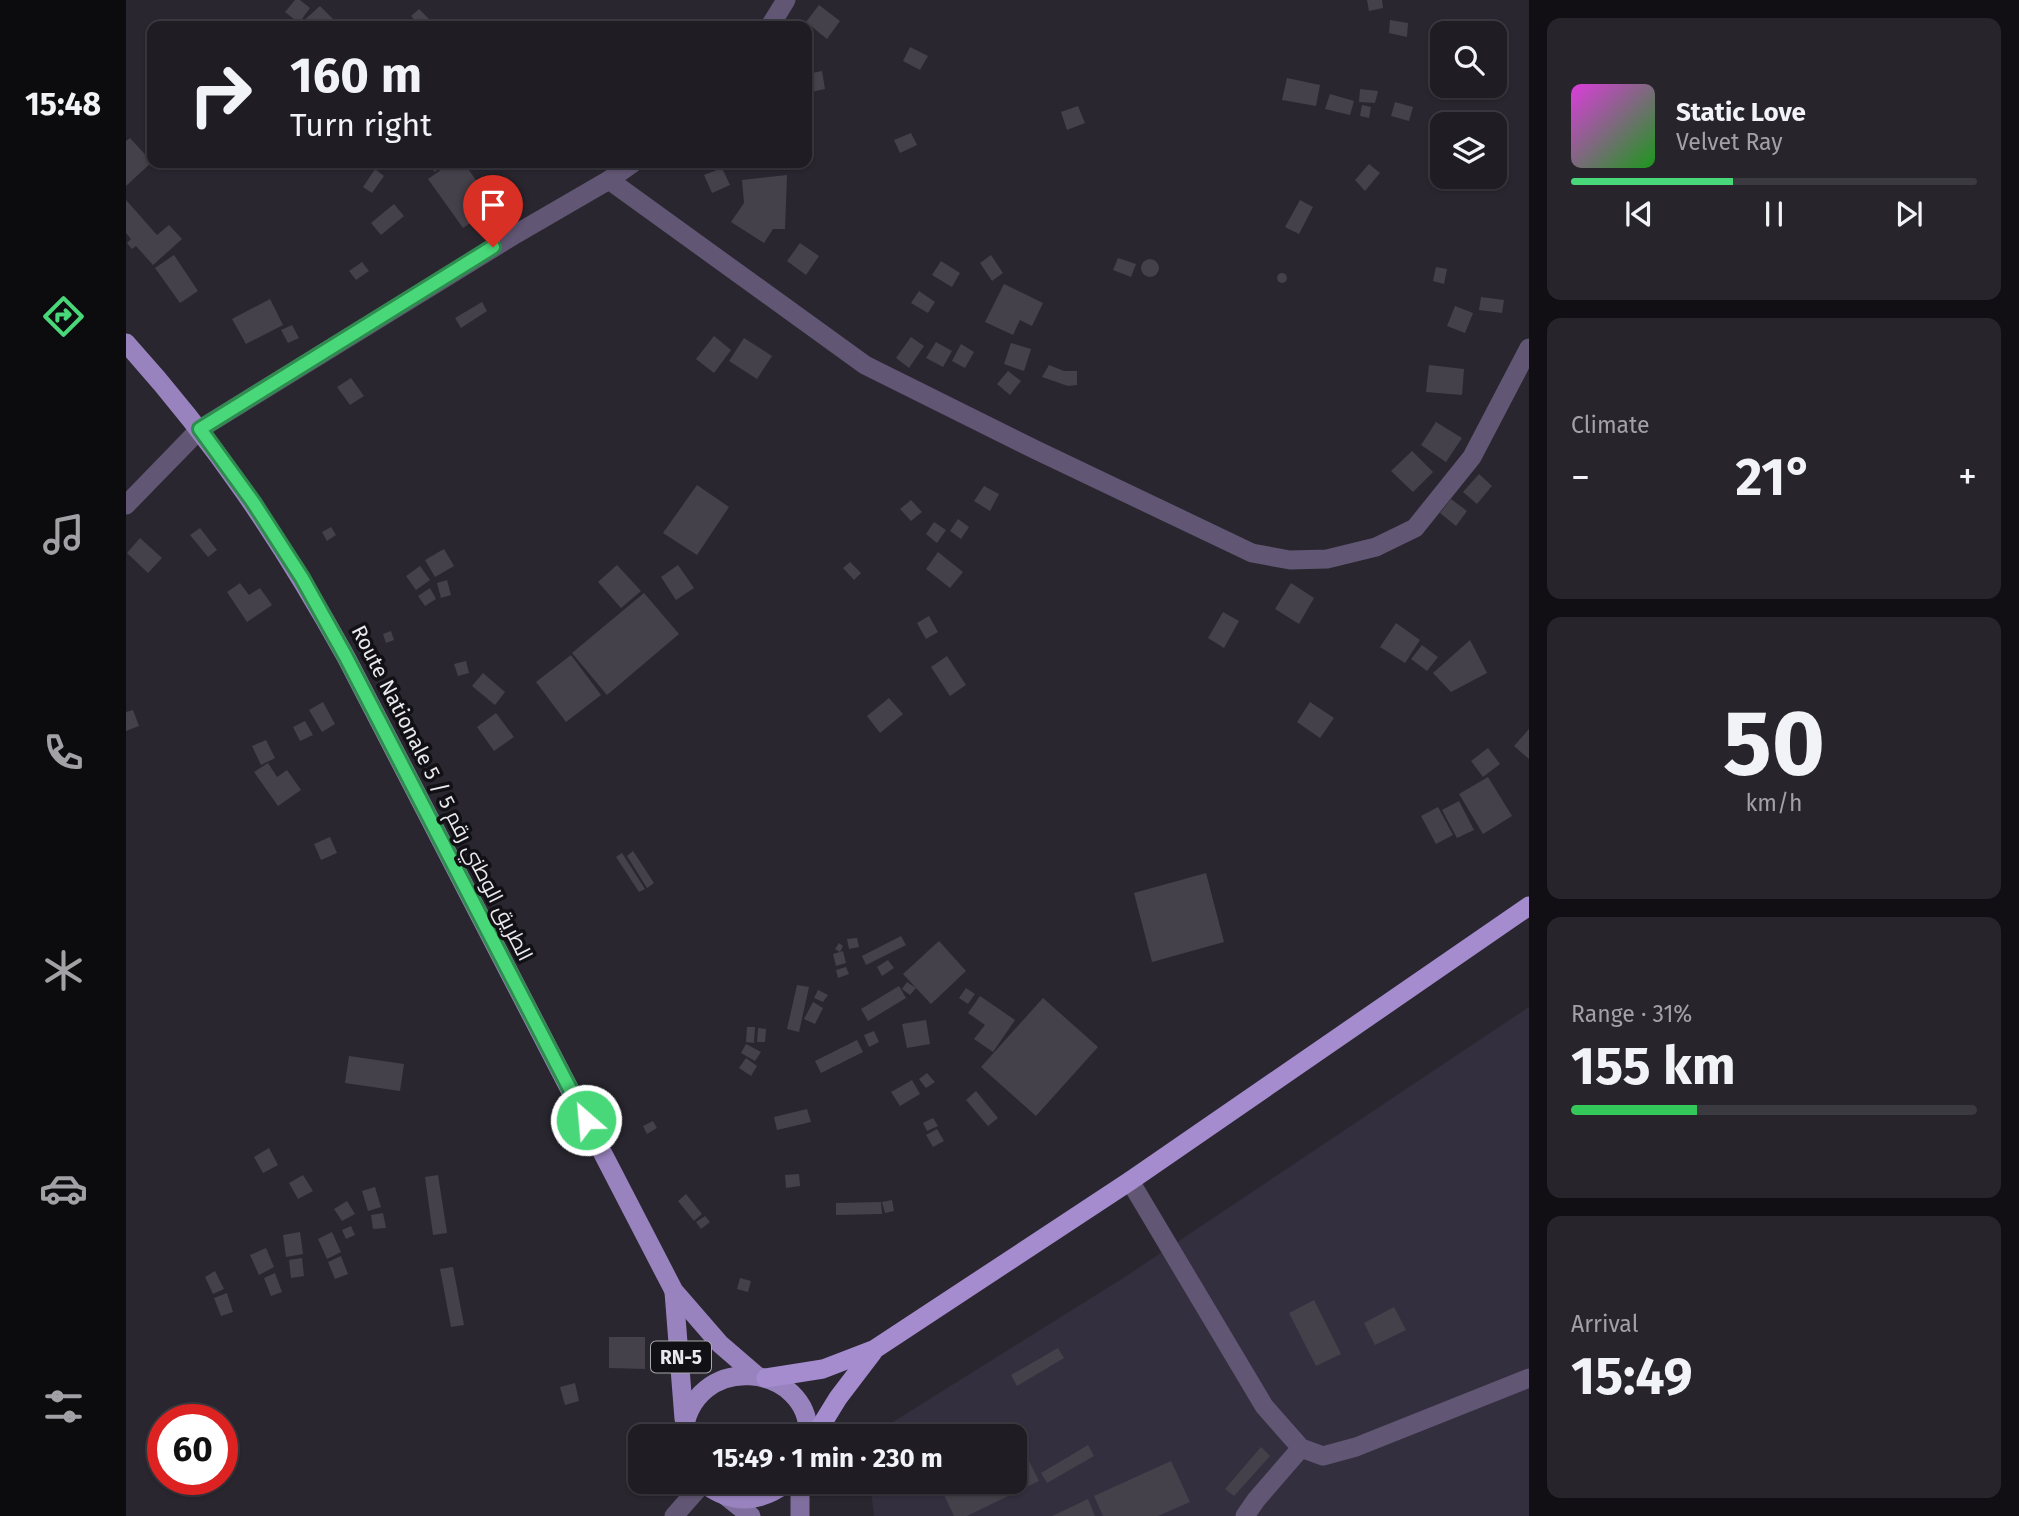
<!DOCTYPE html>
<meta charset="utf-8">
<style>
:root{--surface:#1f1c23;--page:#27252b;--text:#f1f3f6;--muted:#a1a1a6;--line:#3c3a41;--accent:#48d779}
body{margin:0;font-family:"Fira Sans",Cairo,sans-serif;background:var(--page);color:var(--text);height:100vh;display:flex;flex-direction:column;font-size:26px;white-space:nowrap}
*{box-sizing:border-box;margin:0}
p{font-size:23px;color:var(--muted)}
.icon{flex:none;width:38px;height:38px;fill:none;stroke:currentColor;stroke-width:2;stroke-linecap:round;stroke-linejoin:round}
.map{position:relative;flex:1;overflow:hidden}
.sheet{display:flex;flex-direction:column;gap:18px;padding:18px;background:#110f13;width:490px}
.sheet>*{flex:none}
.banner{position:absolute;left:21px;top:21px;width:665px;height:147px;border-radius:14px;box-shadow:0 2px 5px #0004,0 0 0 2px var(--line);background:#1f1c23;color:var(--text);overflow:hidden}
.controls{position:absolute;left:1304px;top:21px;display:grid;gap:14px}
.controls a{display:grid;place-items:center;width:77px;height:77px;border-radius:14px;background:var(--surface);box-shadow:0 2px 5px #0004,0 0 0 2px var(--line);font-size:35px}
.speed{position:absolute;left:21px;top:1404px;display:flex;gap:14px;font-size:35px;font-weight:700;text-align:center}
.speed>*{display:grid;place-content:center;width:91px;height:91px;border-radius:50%;background:var(--surface);box-shadow:0 2px 5px #0004,0 0 0 2px var(--line);line-height:1}
.speed .limit{border:10px solid #d22;background:#fff;color:#111}
.pin{position:absolute;display:grid;place-items:center;width:60px;height:60px;color:#fff;margin:-72px -30px;border-radius:50% 50% 50% 0;rotate:-45deg;box-shadow:0 0 7px #0007}
.pin .icon{rotate:45deg}
.me{position:absolute;width:77px;margin:-38px;rotate:333deg;stroke-linejoin:round;filter:drop-shadow(0 0 5px #0008)}
.turn{display:flex;align-items:center;gap:24px;height:147px;padding:0 28px;font-size:32px}
.turn .icon{width:91px;height:91px;stroke-width:2.5}
.turn b{display:block;font-size:49px;line-height:60px}
.big{font-size:52px;font-weight:700;line-height:1.1}
.sheet .tile{flex:1;display:flex;flex-direction:column;justify-content:center;gap:10px;min-width:0;padding:0 24px;border-radius:14px;background:var(--page)}
.sheet .dial{align-items:center;gap:0}
.dial b{font-size:91px;line-height:1}
.song{display:flex;align-items:center;gap:21px}
.cover{width:84px;height:84px;border-radius:10px;background:linear-gradient(135deg,hsl(300 70% 55%),hsl(120 70% 35%))}
.played{height:7px;border-radius:4px;background:linear-gradient(90deg,var(--accent) 40%,var(--line) 40%)}
.keys{display:flex;justify-content:space-around;direction:ltr}
.heat{display:flex;justify-content:space-between;align-items:center;font-size:38px;direction:ltr}
.charge{height:10px;border-radius:5px;background:linear-gradient(90deg,#34c759 31%,var(--line) 0)}
.trip{position:absolute;left:502px;top:1424px;width:399px;height:70px;border-radius:14px;background:var(--surface);box-shadow:0 2px 5px #0004,0 0 0 2px var(--line);font-weight:700;line-height:70px;text-align:center}
main{display:flex;flex:1;min-height:0}
.tabs{display:flex;flex-direction:column;width:126px;justify-content:space-around;align-items:center;background:#0c0b0e;color:var(--muted)}
.tabs .icon{width:49px;height:49px}
.tabs .active{color:var(--accent)}
.tabs b{font-size:32px;color:var(--text)}
.map>svg:first-child{display:block}
.built{fill:#342f3e}
.building{fill:#44414a}
.lines{fill:none;stroke-linecap:round;stroke-linejoin:round}
.service{stroke:#615673;stroke-width:19}
.minor{stroke:#615673;stroke-width:19}
.secondary{stroke:#806f9e;stroke-width:19}
.primary{stroke:#9983bf;stroke-width:19}
.trunk{stroke:#a48cce;stroke-width:19}
.route-casing{stroke:#2f8c4f;stroke-width:18}
.route{stroke:#48d779;stroke-width:12}
.labels{text-anchor:middle;stroke-width:7;stroke-linejoin:round;paint-order:stroke}
.shield{fill:#111014;stroke:#a9a8ad;stroke-width:2}
.shield-label{font-size:19px;font-weight:bold;fill:#eae9ee}
.street-label{font-size:21px;fill:#eae9ee;stroke:#111014}
</style>
<main>
<nav class="tabs">
<b>15:48</b>
<svg class="icon active" aria-label="directions" viewBox="0 0 24 24"><path d="M12 3l9 9-9 9-9-9zM9 14v-3h6M13 9l2 2-2 2"/></svg>
<svg class="icon" aria-label="music" viewBox="0 0 24 24"><path d="M9 18V5l10-2v13"/><circle cx="6" cy="18" r="3"/><circle cx="16" cy="16" r="3"/></svg>
<svg class="icon" aria-label="phone" viewBox="0 0 24 24"><path d="M5 4h4l2 5-3 2q2 4 5 5l2-3 5 2v4C11 20 4 13 5 4z"/></svg>
<svg class="icon" aria-label="climate" viewBox="0 0 24 24"><path d="M12 3v18M4 7l16 10M4 17L20 7"/></svg>
<svg class="icon" aria-label="car" viewBox="0 0 24 24"><path d="M5 17H2v-5l4-1 3-4h7l3 4 3 1v5h-3M9 17h6M6 11h13"/><circle cx="7" cy="17" r="2"/><circle cx="17" cy="17" r="2"/></svg>
<svg class="icon" aria-label="filters" viewBox="0 0 24 24"><path d="M4 7h16M4 17h16"/><circle cx="9" cy="7" r="2"/><circle cx="15" cy="17" r="2"/></svg>
</nav>
<div class="map">
<svg width="1403" height="1516" viewBox="0 0 1403 1516">
<rect width="100%" height="100%" fill="#29262f"/>
<polygon class="built" points="1403,1007 1403,1516 748,1516 744,1482 889,1482 889,1437 761,1437 767,1422 1002,1275"/>
<g class="building">
<polygon points="169,0 174,0 184,8 173,23 159,12"/>
<polygon points="1241,0 1256,0 1257,8 1243,11"/>
<polygon points="693,5 714,21 701,39 680,22"/>
<polygon points="194,6 214,26 175,26 174,24"/>
<polygon points="293,9 307,23 304,26 294,26 285,16"/>
<polygon points="1264,20 1282,23 1281,37 1263,33"/>
<polygon points="784,47 802,56 794,70 777,61"/>
<polygon points="696,71 699,89 681,93 681,74"/>
<polygon points="1161,78 1194,85 1190,106 1156,100"/>
<polygon points="1234,89 1252,91 1249,103 1233,102"/>
<polygon points="1204,94 1228,101 1224,115 1199,109"/>
<polygon points="1269,102 1287,107 1283,121 1265,116"/>
<polygon points="1236,105 1245,107 1243,118 1234,116"/>
<polygon points="952,106 959,123 941,130 935,112"/>
<polygon points="785,133 791,145 774,153 768,140"/>
<polygon points="4,138 26,162 0,186 0,141"/>
<polygon points="300,163 319,163 309,172"/>
<polygon points="325,163 338,163 356,189 345,197 357,214 337,228 302,179"/>
<polygon points="1243,164 1254,173 1239,191 1229,180"/>
<polygon points="596,168 604,185 586,193 578,175"/>
<polygon points="249,169 258,176 246,193 237,187"/>
<polygon points="661,175 659,229 647,229 638,243 605,222 618,203 616,180"/>
<polygon points="0,200 31,235 43,225 56,239 27,265 10,246 6,249 1,243 5,239 0,233"/>
<polygon points="1174,200 1187,207 1173,234 1159,227"/>
<polygon points="268,204 278,216 255,235 245,223"/>
<polygon points="674,243 693,256 680,275 661,261"/>
<polygon points="48,255 72,291 54,303 29,268"/>
<polygon points="865,255 877,273 866,281 854,263"/>
<polygon points="992,258 1010,264 1005,277 987,270"/>
<circle cx="1024" cy="268" r="9"/>
<polygon points="815,261 834,273 826,287 806,275"/>
<polygon points="236,262 243,271 230,280 223,271"/>
<polygon points="1310,267 1321,269 1318,284 1307,281"/>
<circle cx="1156" cy="278" r="5"/>
<polygon points="878,284 917,303 906,326 894,320 887,335 859,322"/>
<polygon points="793,291 809,302 802,313 785,303"/>
<polygon points="1355,297 1378,300 1376,313 1353,310"/>
<polygon points="144,299 157,325 120,344 106,319"/>
<polygon points="356,302 361,311 335,328 329,318"/>
<polygon points="1329,306 1347,313 1339,333 1321,326"/>
<polygon points="166,325 173,338 162,343 155,330"/>
<polygon points="588,336 605,350 588,373 570,359"/>
<polygon points="785,337 798,346 783,368 770,358"/>
<polygon points="618,338 646,356 631,379 603,361"/>
<polygon points="810,342 826,351 817,367 800,358"/>
<polygon points="885,343 905,349 898,371 878,364"/>
<polygon points="835,344 848,352 839,368 826,361"/>
<polygon points="923,365 938,371 951,371 951,385 942,386 916,377"/>
<polygon points="1303,365 1338,369 1336,395 1300,392"/>
<polygon points="882,371 895,381 884,395 871,384"/>
<polygon points="225,378 238,396 224,405 211,387"/>
<polygon points="1310,422 1336,438 1320,462 1295,445"/>
<polygon points="1286,451 1307,472 1287,492 1265,471"/>
<polygon points="1353,474 1366,486 1351,504 1337,492"/>
<polygon points="571,485 603,507 571,555 537,533"/>
<polygon points="858,486 873,494 864,511 848,501"/>
<polygon points="1325,499 1341,511 1330,526 1314,513"/>
<polygon points="785,500 796,512 785,521 774,509"/>
<polygon points="832,519 843,527 835,539 824,531"/>
<polygon points="808,522 820,530 811,543 800,534"/>
<polygon points="205,527 210,535 201,541 196,532"/>
<polygon points="74,528 91,550 82,557 64,535"/>
<polygon points="14,538 36,558 22,573 1,553"/>
<polygon points="318,549 328,566 309,577 299,560"/>
<polygon points="812,552 837,572 824,588 800,569"/>
<polygon points="724,562 735,573 728,580 717,568"/>
<polygon points="491,565 515,591 495,608 472,582"/>
<polygon points="552,565 568,588 550,600 535,577"/>
<polygon points="294,566 304,580 290,590 280,576"/>
<polygon points="321,580 325,595 315,598 311,583"/>
<polygon points="114,583 123,595 134,588 146,605 121,622 101,592"/>
<polygon points="1165,583 1188,598 1173,624 1149,609"/>
<polygon points="304,588 310,599 299,606 292,596"/>
<polygon points="518,593 553,634 481,695 446,653"/>
<polygon points="1097,612 1113,621 1098,648 1082,638"/>
<polygon points="803,616 812,632 800,639 791,623"/>
<polygon points="1270,623 1294,640 1279,663 1254,647"/>
<polygon points="265,631 268,640 260,643 257,634"/>
<polygon points="1344,640 1361,673 1325,692 1307,673"/>
<polygon points="1296,645 1312,657 1301,671 1285,659"/>
<polygon points="445,655 475,695 440,722 410,682"/>
<polygon points="821,656 840,685 824,696 805,667"/>
<polygon points="340,661 343,673 332,676 328,664"/>
<polygon points="357,673 379,692 369,705 346,686"/>
<polygon points="763,698 777,714 754,733 741,716"/>
<polygon points="197,702 209,724 196,732 183,710"/>
<polygon points="1184,702 1208,718 1194,738 1171,722"/>
<polygon points="7,710 13,726 0,731 0,712"/>
<polygon points="370,713 388,737 368,751 351,727"/>
<polygon points="179,721 187,735 174,741 167,727"/>
<polygon points="1403,729 1403,759 1388,746"/>
<polygon points="140,740 149,758 135,765 126,746"/>
<polygon points="1362,748 1374,764 1357,777 1345,761"/>
<polygon points="142,763 151,777 161,770 175,790 152,806 128,772"/>
<polygon points="1362,777 1386,816 1357,834 1333,794"/>
<polygon points="1333,801 1348,830 1331,838 1316,810"/>
<polygon points="1312,807 1327,835 1310,844 1295,816"/>
<polygon points="204,837 211,853 195,860 188,844"/>
<polygon points="507,851 528,883 521,888 501,856"/>
<polygon points="496,853 519,889 513,892 490,857"/>
<polygon points="1080,873 1098,942 1026,962 1008,893"/>
<polygon points="775,936 780,945 740,965 736,956"/>
<polygon points="731,938 733,947 723,949 721,939"/>
<polygon points="813,941 840,971 805,1004 777,974"/>
<polygon points="713,943 717,946 714,952 717,951 720,963 710,966 707,954 714,952 709,949"/>
<polygon points="762,960 768,968 756,976 751,967"/>
<polygon points="720,967 723,974 712,978 710,970"/>
<polygon points="781,982 790,988 784,995 776,989"/>
<polygon points="671,985 683,987 673,1032 661,1029"/>
<polygon points="773,986 780,998 742,1021 735,1009"/>
<polygon points="840,988 849,994 842,1004 833,998"/>
<polygon points="692,990 702,995 697,1002 688,998"/>
<polygon points="854,996 889,1020 867,1052 848,1039 859,1025 842,1013"/>
<polygon points="917,998 972,1047 910,1116 855,1067"/>
<polygon points="687,1002 697,1008 689,1024 678,1019"/>
<polygon points="800,1020 804,1044 781,1048 776,1024"/>
<polygon points="621,1027 629,1027 628,1043 620,1042"/>
<polygon points="632,1028 640,1029 639,1042 631,1042"/>
<polygon points="748,1031 753,1042 743,1047 738,1035"/>
<polygon points="731,1040 737,1052 695,1073 689,1061"/>
<polygon points="620,1044 635,1052 629,1061 615,1053"/>
<polygon points="223,1056 278,1064 274,1091 219,1083"/>
<polygon points="620,1058 631,1066 625,1076 613,1068"/>
<polygon points="801,1073 809,1082 800,1088 793,1079"/>
<polygon points="786,1080 794,1094 774,1106 765,1092"/>
<polygon points="850,1091 872,1118 862,1126 840,1100"/>
<polygon points="681,1109 685,1122 651,1130 648,1117"/>
<polygon points="807,1118 812,1126 801,1131 797,1123"/>
<polygon points="527,1121 531,1128 521,1134 517,1126"/>
<polygon points="811,1129 818,1141 807,1147 800,1135"/>
<polygon points="143,1148 152,1165 137,1173 128,1157"/>
<polygon points="673,1174 674,1186 660,1188 659,1175"/>
<polygon points="177,1175 187,1191 172,1199 163,1183"/>
<polygon points="312,1175 321,1233 307,1235 299,1177"/>
<polygon points="249,1187 255,1207 242,1211 236,1191"/>
<polygon points="560,1194 576,1214 568,1221 552,1201"/>
<polygon points="766,1200 768,1211 759,1213 756,1202"/>
<polygon points="221,1201 229,1214 216,1221 208,1209"/>
<polygon points="755,1202 756,1214 710,1215 710,1203"/>
<polygon points="257,1213 260,1228 247,1229 245,1215"/>
<polygon points="579,1216 584,1222 575,1229 570,1222"/>
<polygon points="225,1226 229,1235 220,1239 216,1230"/>
<polygon points="174,1232 177,1254 160,1257 157,1235"/>
<polygon points="206,1232 215,1252 201,1259 192,1239"/>
<polygon points="140,1248 148,1267 133,1275 124,1255"/>
<polygon points="215,1256 222,1274 209,1279 202,1262"/>
<polygon points="176,1258 178,1276 165,1278 163,1260"/>
<polygon points="327,1267 338,1325 325,1327 314,1269"/>
<polygon points="89,1271 98,1289 87,1294 79,1277"/>
<polygon points="149,1273 156,1292 145,1296 138,1278"/>
<polygon points="614,1278 625,1281 622,1292 611,1289"/>
<polygon points="101,1293 107,1312 95,1316 88,1298"/>
<polygon points="1188,1300 1215,1354 1190,1366 1163,1313"/>
<polygon points="1268,1307 1280,1330 1249,1345 1238,1323"/>
<polygon points="483,1337 519,1337 519,1369 483,1368"/>
<polygon points="932,1348 938,1358 891,1386 885,1375"/>
<polygon points="449,1383 453,1401 439,1405 434,1387"/>
<polygon points="962,1445 968,1456 921,1483 915,1473"/>
<polygon points="1135,1447 1144,1456 1108,1496 1099,1489"/>
<polygon points="900,1455 913,1481 841,1516 828,1516 818,1495 844,1482 889,1482 889,1460"/>
<polygon points="1045,1461 1064,1502 1032,1516 977,1516 968,1496"/>
<polygon points="962,1499 969,1516 926,1516"/>
</g>
<g class="lines">
<g class="service">
<polyline points="1004,1181 1138,1406 1175,1448 1197,1456 1230,1447 1403,1378"/>
<polyline points="1119,1516 1130,1500 1175,1448"/>
</g>
<g class="minor">
<polyline points="644,26 660,0"/>
<polyline points="483,180 739,365 910,450 1126,553 1164,560 1201,559 1250,547 1289,528 1346,457 1403,348"/>
<polyline points="0,505 74,429 390,234 483,180 507,163"/>
<polyline points="548,1516 577,1483"/>
</g>
<g class="secondary">
<polyline points="601,1497 625,1516"/>
<polyline points="674,1516 674,1482"/>
</g>
<g class="primary">
<path d="M0 343C89 441 156 542 220 657L548 1291 594 1344 630 1375"/>
<polyline points="548,1292 558,1419"/>
<path d="M557 1437C564 1348 687 1363 682 1437"/>
<path d="M576 1482C605 1505 633 1504 662 1482"/>
</g>
<g class="trunk">
<polyline points="640,1378 697,1369 749,1349 1004,1181 1403,906"/>
<polyline points="688,1437 712,1398 747,1352"/>
</g>
</g>
<g class="lines">
<g class="route-casing">
<polyline id="route" points="367,247 74,429 127,502 176,578 220,657 460,1120"/>
</g>
<use href="#route" class="route"/>
</g>
<g class="labels">
<rect class="shield" x="525" y="1341.5" width="60" height="31" rx="5"/>
<g class="shield-label">
<text x="555" y="1364">RN-5</text>
</g>
<g class="street-label">
<text transform="translate(316 793) rotate(63)" y="7">Route Nationale 5 / الطريق الوطني رقم 5</text>
</g>
</g>
</svg>
<div class="controls">
<a><svg class="icon" aria-label="search" viewBox="0 0 24 24"><circle cx="10" cy="10" r="6"/><path d="M15 15l6 6"/></svg></a>
<a><svg class="icon" aria-label="layers" viewBox="0 0 24 24"><path d="M12 4l9 5-9 5-9-5zM3 14l9 5 9-5"/></svg></a>
</div>
<div class="speed"><div class="limit">60</div></div>
<div class="pin" style="left:367px;top:247px;background:#d93025"><svg class="icon" aria-label="arrive" viewBox="0 0 24 24"><path d="M6 21V4h12l-3 4 3 4H6"/></svg></div>
<svg class="me" style="left:460px;top:1120px" viewBox="-20 -20 40 40"><circle r="17" fill="#48d779" stroke="#fff" stroke-width="3"/><path d="M0-11L8 9 0 5-8 9z" fill="#fff"/></svg>
<div class="trip">15:49 · 1 min · 230 m</div>
<div class="banner">
<div class="turn"><svg class="icon" aria-label="right" viewBox="0 0 24 24"><path d="M7 20v-9h11M14 6l5 5-5 5"/></svg><div><b>160 m</b>Turn right</div></div>
</div>
</div>
<section class="sheet">
<div class="tile">
<div class="song"><i class="cover"></i><div><b>Static Love</b><p>Velvet Ray</p></div></div>
<div class="played"></div>
<div class="keys"><svg class="icon" aria-label="previous" viewBox="0 0 24 24"><path d="M18 5L8 12l10 7zM5 5v14"/></svg><svg class="icon" aria-label="pause" viewBox="0 0 24 24"><path d="M8 5v14M16 5v14"/></svg><svg class="icon" aria-label="next" viewBox="0 0 24 24"><path d="M6 5l10 7-10 7zM19 5v14"/></svg></div>
</div>
<div class="tile"><p>Climate</p>
<div class="heat"><a>−</a><b class="big">21°</b><a>+</a></div>
</div>
<div class="tile dial"><b>50</b><p>km/h</p></div>
<div class="tile"><p>Range · 31%</p><b class="big">155 km</b><div class="charge"></div></div>
<div class="tile"><p>Arrival</p><b class="big">15:49</b></div>
</section>
</main>
